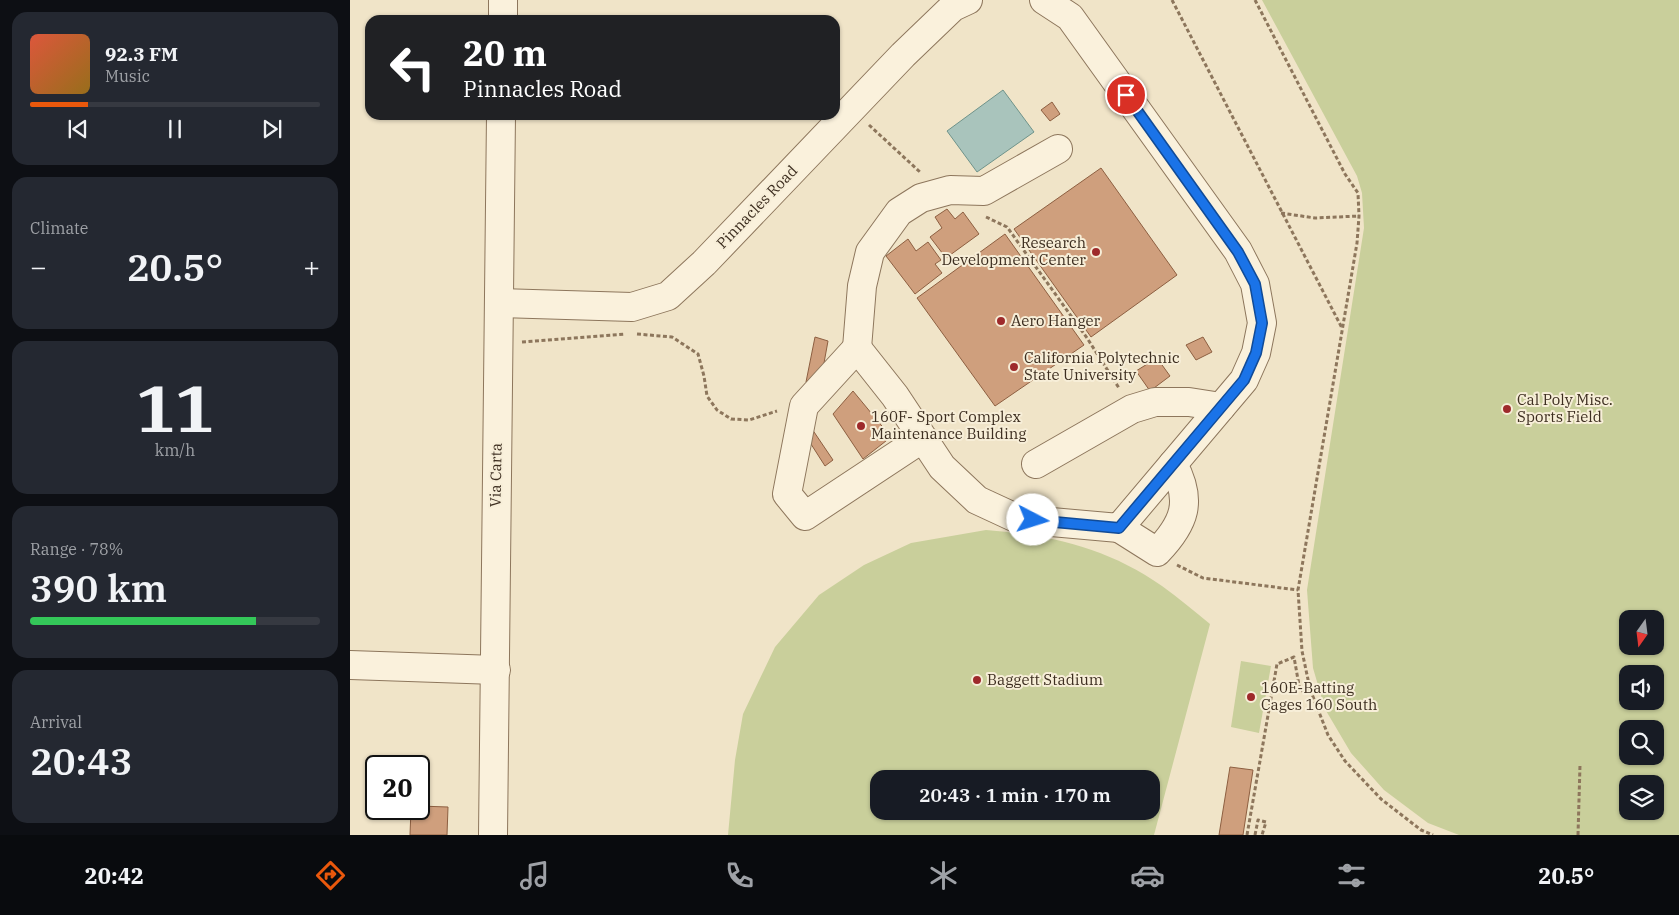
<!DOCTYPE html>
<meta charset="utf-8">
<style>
:root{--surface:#171b24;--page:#242831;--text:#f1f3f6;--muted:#9ea1a6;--line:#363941;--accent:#ea580c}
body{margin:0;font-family:"IBM Plex Serif",serif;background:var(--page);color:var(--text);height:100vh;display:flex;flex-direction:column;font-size:19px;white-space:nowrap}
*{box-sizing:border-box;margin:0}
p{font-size:16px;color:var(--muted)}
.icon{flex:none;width:28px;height:28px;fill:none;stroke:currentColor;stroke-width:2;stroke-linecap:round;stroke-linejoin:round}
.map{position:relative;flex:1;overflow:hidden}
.panel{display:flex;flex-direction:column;gap:12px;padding:12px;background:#0d0f14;width:350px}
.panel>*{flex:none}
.guide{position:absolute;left:15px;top:15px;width:475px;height:105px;border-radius:15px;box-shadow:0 1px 4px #0004;background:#202124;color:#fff;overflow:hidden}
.needle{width:32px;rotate:194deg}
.controls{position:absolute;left:1269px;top:610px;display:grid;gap:10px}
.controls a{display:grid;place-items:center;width:45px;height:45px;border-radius:10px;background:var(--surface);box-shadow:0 1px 4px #0004;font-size:25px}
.speed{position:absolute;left:15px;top:755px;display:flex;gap:10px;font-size:25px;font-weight:700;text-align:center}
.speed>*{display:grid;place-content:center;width:65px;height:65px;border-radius:50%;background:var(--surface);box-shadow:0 1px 4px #0004;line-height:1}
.speed .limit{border:2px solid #111;border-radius:8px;background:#fff;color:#111}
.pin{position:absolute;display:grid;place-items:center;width:42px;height:42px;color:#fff;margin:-21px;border:2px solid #fff;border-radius:50%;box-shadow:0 1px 5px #0007}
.me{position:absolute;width:55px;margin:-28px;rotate:95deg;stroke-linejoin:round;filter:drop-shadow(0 0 4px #0008)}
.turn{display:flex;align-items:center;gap:18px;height:105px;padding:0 15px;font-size:22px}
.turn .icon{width:65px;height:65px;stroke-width:2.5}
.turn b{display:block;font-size:35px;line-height:42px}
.big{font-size:38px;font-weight:600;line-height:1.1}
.panel .card{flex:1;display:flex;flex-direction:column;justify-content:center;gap:8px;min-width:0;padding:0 18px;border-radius:15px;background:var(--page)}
.panel .dial{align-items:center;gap:0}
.dial b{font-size:65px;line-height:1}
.song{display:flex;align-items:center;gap:15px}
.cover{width:60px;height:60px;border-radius:8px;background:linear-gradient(135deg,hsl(10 70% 55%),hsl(40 70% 35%))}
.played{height:5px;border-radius:2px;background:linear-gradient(90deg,var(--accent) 20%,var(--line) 20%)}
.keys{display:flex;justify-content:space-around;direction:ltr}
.heat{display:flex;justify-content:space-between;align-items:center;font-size:28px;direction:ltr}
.charge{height:8px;border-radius:4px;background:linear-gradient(90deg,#34c759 78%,var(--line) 0)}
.trip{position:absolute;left:520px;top:770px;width:290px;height:50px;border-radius:15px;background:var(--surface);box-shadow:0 1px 4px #0004;font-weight:600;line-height:50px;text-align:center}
.tabs{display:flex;height:80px;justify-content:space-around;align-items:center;background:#090b0e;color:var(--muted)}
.tabs .icon{width:35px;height:35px}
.tabs .active{color:var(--accent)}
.tabs b{font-size:22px;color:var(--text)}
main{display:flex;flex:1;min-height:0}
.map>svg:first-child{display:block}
.green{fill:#c9cf9b;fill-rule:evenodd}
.water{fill:#a9c4bc;stroke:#6f938a}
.building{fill:#cf9f7d;stroke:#8d5f41}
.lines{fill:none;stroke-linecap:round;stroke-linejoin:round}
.minor-casing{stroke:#8d765c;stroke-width:30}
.path{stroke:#8d765c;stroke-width:3;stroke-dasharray:4 2.5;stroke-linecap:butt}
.minor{stroke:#faf1dc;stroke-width:28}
.route-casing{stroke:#114b97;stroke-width:12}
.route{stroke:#1a73e8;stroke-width:9}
.poi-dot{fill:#9e2a2b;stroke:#f7eed8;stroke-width:2}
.labels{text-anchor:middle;stroke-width:4;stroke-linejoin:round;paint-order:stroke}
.street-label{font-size:15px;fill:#3d2e20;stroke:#f7eed8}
.poi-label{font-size:15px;fill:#3d2e20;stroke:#f7eed8;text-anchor:start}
</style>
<main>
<section class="panel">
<div class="card">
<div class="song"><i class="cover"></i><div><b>92.3 FM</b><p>Music</p></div></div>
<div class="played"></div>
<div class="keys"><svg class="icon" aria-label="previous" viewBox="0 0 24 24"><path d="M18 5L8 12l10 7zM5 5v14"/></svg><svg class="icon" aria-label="pause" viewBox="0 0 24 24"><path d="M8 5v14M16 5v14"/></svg><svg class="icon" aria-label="next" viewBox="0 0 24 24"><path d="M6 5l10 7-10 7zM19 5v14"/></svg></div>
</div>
<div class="card"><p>Climate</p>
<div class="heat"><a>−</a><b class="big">20.5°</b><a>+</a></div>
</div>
<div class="card dial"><b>11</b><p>km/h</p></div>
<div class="card"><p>Range · 78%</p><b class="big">390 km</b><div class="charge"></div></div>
<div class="card"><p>Arrival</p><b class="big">20:43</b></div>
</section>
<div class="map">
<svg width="1329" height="835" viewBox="0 0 1329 835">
<rect width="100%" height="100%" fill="#f0e4c8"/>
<g class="green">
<path d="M912 0H1329V835H1109L1078 823 1034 790 1001 753 975 709 963 668 957 590 1014 228 1012 193 1007 176ZM1278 619H1305V646H1278ZM1278 674H1305V701H1278ZM1278 729H1305V756H1278ZM1278 784H1305V811H1278Z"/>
<path d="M636 530C701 535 758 548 812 586 829 598 844 611 860 624L804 835H378L385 760 393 714 425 647 469 595 514 565 561 543ZM529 779H801V811H529Z"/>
<polygon points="891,661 921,666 909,733 881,727"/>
</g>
<polygon class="water" points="653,90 684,132 627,172 597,131"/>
<g class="building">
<polygon points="702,102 710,114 700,121 691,110"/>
<polygon points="751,168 827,275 741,337 664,229"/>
<polygon points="597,209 605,219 613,212 629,234 596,258 580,237 592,228 585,217"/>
<polygon points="655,234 734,345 645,406 567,298"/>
<polygon points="558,239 566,251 578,242 591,260 585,264 592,273 565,294 536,256"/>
<polygon points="465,337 478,341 470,385 456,382"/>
<polygon points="853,337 862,352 846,360 836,345"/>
<polygon points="807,358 820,376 800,391 786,371"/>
<polygon points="503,391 541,437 513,459 483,414"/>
<polygon points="460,426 483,460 475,466 452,430"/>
<polygon points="880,767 903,770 893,835 869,835"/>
<polygon points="69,806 98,807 97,835 60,835 61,809 69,809"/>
</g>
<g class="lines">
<g class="minor-casing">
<g id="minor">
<polyline points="153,20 153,0"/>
<polyline points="149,303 282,307 318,296 354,263 553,55 603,7 618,0"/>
<polyline points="507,348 512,286 520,252 549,212 571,198 600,190 634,191 708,149"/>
<polyline points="573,438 455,516 437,494 454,406 507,348 545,396 592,467 627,500 668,519 769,528 894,380 906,353 912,323 905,284 888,251 720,17 694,0"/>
<polyline points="686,464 782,409 805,402 839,402 871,407"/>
<path d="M769 528 807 552C835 523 843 501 823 464"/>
<polyline points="0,665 146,670"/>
<polyline points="143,835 151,115"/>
</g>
</g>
<g class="path">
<polyline points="822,0 992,328"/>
<polyline points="905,0 995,174 1008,193 1009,216 1007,243 948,590 952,651 960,689 978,735 995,761 1031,799 1071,830 1083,835"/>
<polyline points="519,125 570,172"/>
<polyline points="931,213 965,218 1009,216"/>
<polyline points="636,217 657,227 737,338 769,388"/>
<polyline points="287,334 322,337 348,354 354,376 357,396 367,410 381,419 399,420 427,411"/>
<polyline points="172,342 275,334"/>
<polyline points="827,565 853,578 948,590"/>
<polyline points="897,835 927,664 944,657 950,691 960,689"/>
<polyline points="905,835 908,820 916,822 912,835"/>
<polyline points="1228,835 1230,765"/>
</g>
<use href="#minor" class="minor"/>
</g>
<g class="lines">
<g class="route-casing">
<polyline id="route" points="683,520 769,528 894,380 906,353 912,323 905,284 888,252 776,95"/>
</g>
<use href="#route" class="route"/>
</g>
<g class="poi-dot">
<circle cx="746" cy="252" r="5"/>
<circle cx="651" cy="321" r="5"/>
<circle cx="664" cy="367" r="5"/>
<circle cx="1157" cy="409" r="5"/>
<circle cx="511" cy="426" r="5"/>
<circle cx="627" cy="680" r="5"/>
<circle cx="901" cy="697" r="5"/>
</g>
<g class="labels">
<g class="street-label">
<text transform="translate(407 207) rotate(-46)" y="5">Pinnacles Road</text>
<text transform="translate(146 475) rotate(-89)" y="5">Via Carta</text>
</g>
<g class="poi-label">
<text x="736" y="248" text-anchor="end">Research<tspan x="736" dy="17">Development Center</tspan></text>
<text x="661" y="326">Aero Hanger</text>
<text x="674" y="363">California Polytechnic<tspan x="674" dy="17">State University</tspan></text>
<text x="1167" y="405">Cal Poly Misc.<tspan x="1167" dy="17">Sports Field</tspan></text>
<text x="521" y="422">160F- Sport Complex<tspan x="521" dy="17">Maintenance Building</tspan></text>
<text x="637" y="685">Baggett Stadium</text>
<text x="911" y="693">160E-Batting<tspan x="911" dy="17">Cages 160 South</tspan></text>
</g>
</g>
</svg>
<div class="controls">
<a><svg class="needle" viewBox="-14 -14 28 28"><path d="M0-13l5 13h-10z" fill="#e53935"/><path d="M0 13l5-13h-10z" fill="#9ea1a6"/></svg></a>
<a><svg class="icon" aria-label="sound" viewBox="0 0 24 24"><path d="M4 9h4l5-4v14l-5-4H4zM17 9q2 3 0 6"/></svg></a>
<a><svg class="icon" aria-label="search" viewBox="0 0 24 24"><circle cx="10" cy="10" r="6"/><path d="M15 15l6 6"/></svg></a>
<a><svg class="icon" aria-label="layers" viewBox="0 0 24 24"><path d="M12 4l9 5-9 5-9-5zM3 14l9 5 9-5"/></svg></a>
</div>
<div class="speed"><div class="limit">20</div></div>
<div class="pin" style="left:776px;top:95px;background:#d93025"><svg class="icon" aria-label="arrive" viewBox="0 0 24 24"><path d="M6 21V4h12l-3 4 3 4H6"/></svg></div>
<svg class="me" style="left:683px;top:520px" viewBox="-20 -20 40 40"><circle r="19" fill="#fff"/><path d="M0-13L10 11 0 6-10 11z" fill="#1a73e8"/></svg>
<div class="trip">20:43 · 1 min · 170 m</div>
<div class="guide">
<div class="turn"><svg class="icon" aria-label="left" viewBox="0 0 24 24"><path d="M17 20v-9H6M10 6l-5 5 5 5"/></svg><div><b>20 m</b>Pinnacles Road</div></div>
</div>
</div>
</main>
<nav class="tabs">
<b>20:42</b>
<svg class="icon active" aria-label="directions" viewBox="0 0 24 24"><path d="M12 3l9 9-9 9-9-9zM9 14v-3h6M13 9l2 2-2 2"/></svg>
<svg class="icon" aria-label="music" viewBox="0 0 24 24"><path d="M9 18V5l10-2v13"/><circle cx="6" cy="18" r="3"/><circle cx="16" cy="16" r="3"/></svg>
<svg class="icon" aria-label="phone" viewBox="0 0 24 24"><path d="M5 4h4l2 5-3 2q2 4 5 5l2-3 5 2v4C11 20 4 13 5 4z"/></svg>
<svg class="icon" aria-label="climate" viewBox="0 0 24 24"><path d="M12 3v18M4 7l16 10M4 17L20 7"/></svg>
<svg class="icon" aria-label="car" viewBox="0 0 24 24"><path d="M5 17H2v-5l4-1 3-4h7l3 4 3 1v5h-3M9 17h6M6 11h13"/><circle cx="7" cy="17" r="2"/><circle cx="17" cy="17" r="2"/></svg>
<svg class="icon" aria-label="filters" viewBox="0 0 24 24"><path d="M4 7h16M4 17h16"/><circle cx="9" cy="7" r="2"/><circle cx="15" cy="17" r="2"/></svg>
<b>20.5°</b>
</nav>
